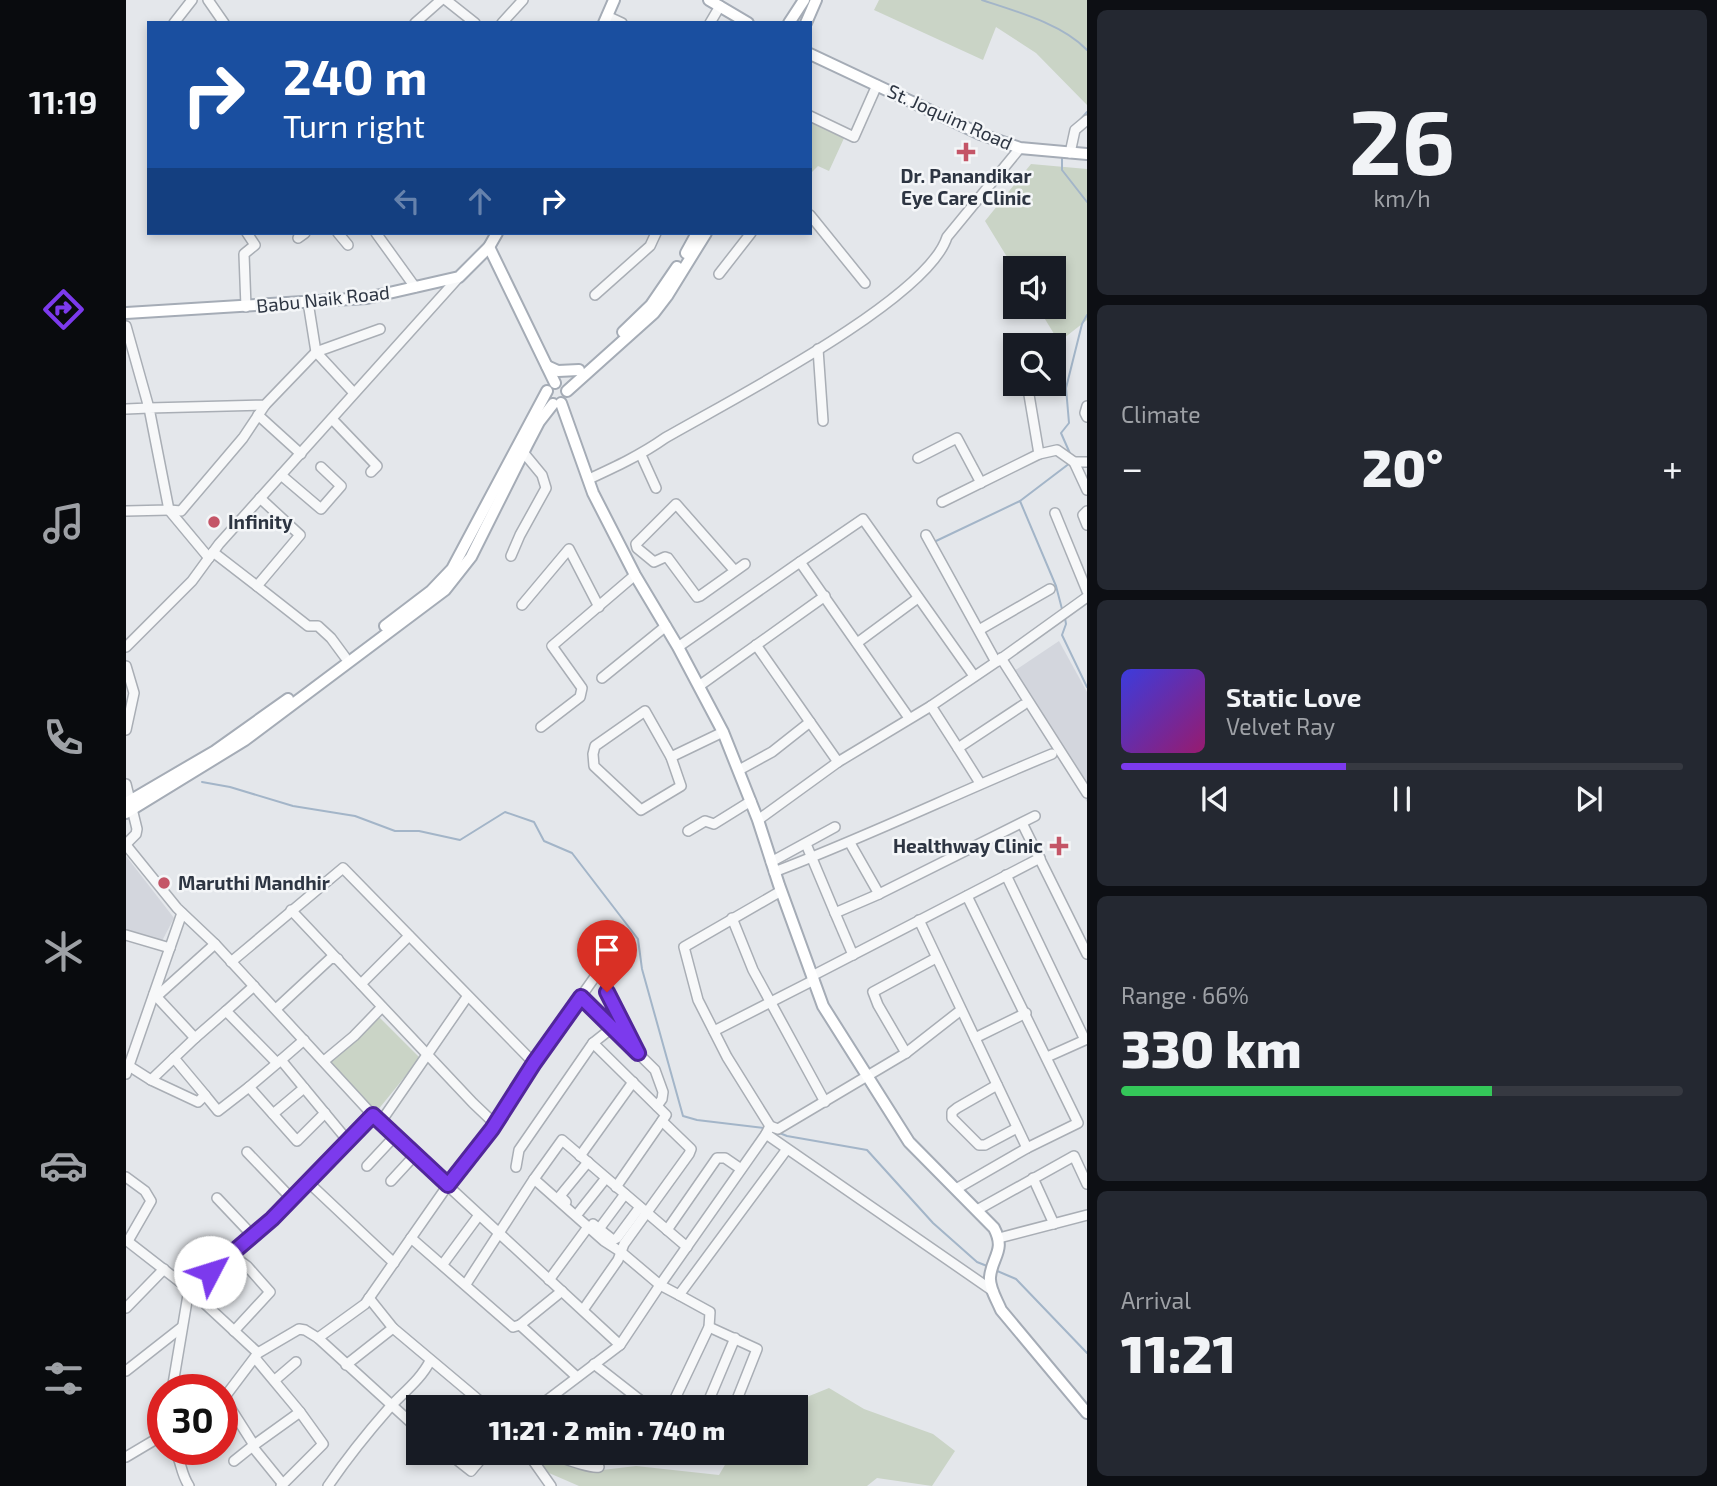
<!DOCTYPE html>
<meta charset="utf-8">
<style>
:root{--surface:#171b24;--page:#242831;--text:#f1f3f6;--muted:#9ea1a6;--line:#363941;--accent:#7c3aed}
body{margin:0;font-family:"Exo 2",sans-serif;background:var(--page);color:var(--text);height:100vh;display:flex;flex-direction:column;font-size:26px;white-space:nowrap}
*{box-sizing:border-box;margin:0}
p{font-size:23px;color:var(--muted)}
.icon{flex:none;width:38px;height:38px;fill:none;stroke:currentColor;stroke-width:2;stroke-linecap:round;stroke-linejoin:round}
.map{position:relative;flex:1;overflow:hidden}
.sheet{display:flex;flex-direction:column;gap:10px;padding:10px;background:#0d0f14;width:630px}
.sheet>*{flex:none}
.hud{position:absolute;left:21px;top:21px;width:665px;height:214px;border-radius:0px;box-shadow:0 4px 10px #0003;background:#1a4fa0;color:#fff;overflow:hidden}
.fabs{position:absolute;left:877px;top:256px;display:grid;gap:14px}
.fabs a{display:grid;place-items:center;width:63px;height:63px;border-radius:0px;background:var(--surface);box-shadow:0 4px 10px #0003;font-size:35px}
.speed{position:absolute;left:21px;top:1374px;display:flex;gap:14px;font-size:35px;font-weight:700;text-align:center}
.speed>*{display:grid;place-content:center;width:91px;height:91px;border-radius:50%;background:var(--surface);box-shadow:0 4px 10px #0003;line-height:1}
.speed .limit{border:10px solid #d22;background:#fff;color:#111}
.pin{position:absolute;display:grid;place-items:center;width:60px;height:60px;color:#fff;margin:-72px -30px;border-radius:50% 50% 50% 0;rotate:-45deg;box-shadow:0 0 7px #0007}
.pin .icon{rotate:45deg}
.me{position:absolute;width:77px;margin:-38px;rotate:50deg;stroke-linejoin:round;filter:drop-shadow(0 0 5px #0008)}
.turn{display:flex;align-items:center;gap:24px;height:147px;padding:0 21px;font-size:32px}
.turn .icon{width:91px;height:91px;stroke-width:2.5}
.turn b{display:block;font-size:49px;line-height:60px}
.lanes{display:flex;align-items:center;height:66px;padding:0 21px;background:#0003;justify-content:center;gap:35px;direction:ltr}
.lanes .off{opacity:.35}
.big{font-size:52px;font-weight:800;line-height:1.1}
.sheet .tile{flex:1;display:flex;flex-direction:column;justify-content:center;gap:10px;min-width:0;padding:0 24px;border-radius:10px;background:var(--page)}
.sheet .dial{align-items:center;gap:0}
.dial b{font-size:91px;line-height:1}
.song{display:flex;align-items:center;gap:21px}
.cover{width:84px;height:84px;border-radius:10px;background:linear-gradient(135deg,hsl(240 70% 55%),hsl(320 70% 35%))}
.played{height:7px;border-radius:4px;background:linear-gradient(90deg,var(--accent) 40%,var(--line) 40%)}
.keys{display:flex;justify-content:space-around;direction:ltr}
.heat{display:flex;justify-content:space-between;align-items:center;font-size:38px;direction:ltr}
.charge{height:10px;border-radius:5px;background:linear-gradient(90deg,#34c759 66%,var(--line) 0)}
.trip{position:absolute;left:280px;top:1395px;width:402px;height:70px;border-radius:0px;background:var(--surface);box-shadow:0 4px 10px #0003;font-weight:800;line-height:70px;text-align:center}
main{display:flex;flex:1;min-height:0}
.dock{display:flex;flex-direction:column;width:126px;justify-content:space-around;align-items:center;background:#090b0e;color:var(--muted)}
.dock .icon{width:49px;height:49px}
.dock .current{color:var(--accent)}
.dock b{font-size:32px;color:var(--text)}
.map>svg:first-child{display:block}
.built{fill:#d3d6dd}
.green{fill:#cad4c6}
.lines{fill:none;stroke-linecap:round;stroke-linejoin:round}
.stream{stroke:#a3b5c8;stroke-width:2}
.minor-casing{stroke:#a9aeb5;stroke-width:12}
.major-casing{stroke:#a5acb6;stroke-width:14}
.minor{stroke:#f7f8f9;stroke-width:9}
.major{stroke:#fff;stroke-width:10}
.route-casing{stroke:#51269a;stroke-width:18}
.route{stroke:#7c3aed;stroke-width:12}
.poi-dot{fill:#c45567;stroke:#f4f6f8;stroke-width:2.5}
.labels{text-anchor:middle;stroke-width:5;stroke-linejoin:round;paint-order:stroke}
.street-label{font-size:19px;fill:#2d3542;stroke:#f4f6f8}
.poi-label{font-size:19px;font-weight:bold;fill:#2d3542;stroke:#f4f6f8;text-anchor:start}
</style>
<main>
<nav class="dock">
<b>11:19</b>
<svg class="icon current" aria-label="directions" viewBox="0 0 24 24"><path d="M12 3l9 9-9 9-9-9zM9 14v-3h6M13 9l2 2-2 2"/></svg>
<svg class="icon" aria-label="music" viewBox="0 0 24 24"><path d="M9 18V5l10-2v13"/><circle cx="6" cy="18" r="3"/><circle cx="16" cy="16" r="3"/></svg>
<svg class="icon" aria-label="phone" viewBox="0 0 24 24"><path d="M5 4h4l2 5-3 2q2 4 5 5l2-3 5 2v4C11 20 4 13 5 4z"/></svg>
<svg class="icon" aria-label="climate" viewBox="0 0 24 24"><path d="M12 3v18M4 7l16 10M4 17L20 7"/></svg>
<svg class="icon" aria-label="car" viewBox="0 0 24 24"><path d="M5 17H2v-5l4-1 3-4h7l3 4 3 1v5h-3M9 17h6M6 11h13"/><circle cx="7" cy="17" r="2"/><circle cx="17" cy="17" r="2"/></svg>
<svg class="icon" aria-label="filters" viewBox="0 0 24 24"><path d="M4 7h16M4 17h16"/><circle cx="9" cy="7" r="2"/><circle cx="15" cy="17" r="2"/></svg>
</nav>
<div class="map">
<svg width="961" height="1486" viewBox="0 0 961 1486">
<rect width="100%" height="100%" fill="#e4e7eb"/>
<g class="built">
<polygon points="933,641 961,692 961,802 882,675"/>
<polygon points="0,856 48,918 36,941 0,931"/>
</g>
<g class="green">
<polygon points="753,0 961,0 961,105 910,53 870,27 857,60 748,10"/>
<polygon points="684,119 719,136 703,171 692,166 684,174"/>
<polygon points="905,164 961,169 961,320 933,342 911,306 928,306 928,268 889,268 889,270 859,221"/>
<polygon points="251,1015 294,1058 251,1111 203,1061"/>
<polygon points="703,1388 738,1409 807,1434 829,1451 806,1486 751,1478 741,1486 453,1486 423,1473 410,1457 468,1471 510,1466 593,1475 606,1453 670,1452 670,1407 656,1407"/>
</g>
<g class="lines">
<g class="stream">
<path d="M856 0C889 11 937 24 961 50"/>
<polyline points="954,120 961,112"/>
<polyline points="936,156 936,170 961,202"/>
<polyline points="946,458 935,433 943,423 940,388 956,324 961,315"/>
<polyline points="894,501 930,586 936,609"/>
<polyline points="810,541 894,501 944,463"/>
<polyline points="939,618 940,624 936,635 961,687"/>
<polyline points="76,782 104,787 167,806 229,816 269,831 293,831 334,840 379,812 408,822 418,841 446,853 512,939 516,969 557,1116 571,1120 639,1128"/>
<polyline points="651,1132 661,1136 741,1150 807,1223 851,1262 861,1266"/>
<polyline points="869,1270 890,1279 961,1353"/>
</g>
<g class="minor-casing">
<g id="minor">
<polyline points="82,0 98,23"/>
<polyline points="320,0 349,23"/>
<polyline points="481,16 496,23"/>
<polyline points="48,23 66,0"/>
<polyline points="289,23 315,0"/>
<polyline points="376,23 397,0"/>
<polyline points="584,23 594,6"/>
<polyline points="684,116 728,137 751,85"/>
<polyline points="944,153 949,130 961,120"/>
<polyline points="684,215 739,283"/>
<polyline points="212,233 222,245"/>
<polyline points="250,233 289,287"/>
<polyline points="172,238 179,233"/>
<polyline points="593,274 625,233"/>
<polyline points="469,295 524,246 530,233"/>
<polyline points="182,302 190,352 227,392"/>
<polyline points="120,307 118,254 129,245 121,233"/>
<polyline points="0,326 23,408 0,409"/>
<polyline points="692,349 697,421"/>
<polyline points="901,383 913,454 931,450 948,462 961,462"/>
<polyline points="961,406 959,413 961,417"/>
<polyline points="132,415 175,454"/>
<polyline points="206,419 251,466 245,472"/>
<polyline points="515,455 530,488"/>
<polyline points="792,458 831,438 855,483"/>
<polyline points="948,462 961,490"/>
<polyline points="155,475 195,509 215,486 195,467"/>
<path d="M463 479C489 467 515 455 539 438 601 402 801 300 821 237L894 148"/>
<polyline points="816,502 913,454"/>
<polyline points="43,510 55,511 117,438 139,405"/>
<polyline points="43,510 83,558"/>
<polyline points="0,511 43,510 23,408 139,405 190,352 254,329"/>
<polyline points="961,511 957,515 961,525"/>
<polyline points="929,513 961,591"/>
<polyline points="800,535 870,662 805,706 832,748"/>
<polyline points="87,552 131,586 174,535 134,498"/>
<polyline points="385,556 394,535 420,488 416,475 397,452"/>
<polyline points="674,562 737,519 848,676"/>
<polyline points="609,571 550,504 510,544 511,548 528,562 539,557 542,558 571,597 574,596 619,564"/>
<polyline points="131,586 182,626 192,626 205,638 219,657"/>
<polyline points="396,605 443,549 473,607"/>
<polyline points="853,630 924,589"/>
<polyline points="731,643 792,598"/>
<polyline points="630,645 712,762 805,706"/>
<polyline points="0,647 66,581 93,544 333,277"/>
<polyline points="552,647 674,562 783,718"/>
<polyline points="875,658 961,793"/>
<polyline points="872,661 961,597"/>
<polyline points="0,666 8,693 0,730"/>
<polyline points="476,678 540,626"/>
<polyline points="573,686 699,596"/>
<polygon points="519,711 545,757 555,786 515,810 468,766 467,754 469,746"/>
<polyline points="415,727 454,697 456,688 426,646 509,575"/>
<polyline points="545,757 597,732"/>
<polyline points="613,770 646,752 684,722"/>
<polyline points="854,783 832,748 897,705"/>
<polyline points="0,784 11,829 10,834 0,844"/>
<polyline points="632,820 712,762"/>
<polyline points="896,823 961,954"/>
<polyline points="562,831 579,821 588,824 625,801"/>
<polyline points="724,843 753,894 909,816"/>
<polyline points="680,844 709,913 753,894"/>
<polyline points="0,845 51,908 89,944 254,1123 494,1345"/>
<polyline points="645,862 709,827"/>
<path d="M648 872C743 836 833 792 926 754"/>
<polyline points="880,875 959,1040 921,1057"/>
<polyline points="841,896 952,1123 901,1148"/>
<polyline points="165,910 347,1103 368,1123"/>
<polyline points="709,913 727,955"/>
<polyline points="606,918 627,970 699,1102"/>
<polyline points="793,920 901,1148 830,1189"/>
<polyline points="0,935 44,948"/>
<polyline points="105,962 217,868 408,1063 478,964"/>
<polyline points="686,976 914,858"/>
<polyline points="235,984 283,936"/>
<polyline points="128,986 100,1011 151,1063"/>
<polyline points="481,992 507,1043"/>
<polyline points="28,994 69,1038 100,1011"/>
<polyline points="30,997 89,944"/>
<polyline points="455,997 529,1070 537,1092 536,1099 531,1106"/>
<polyline points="150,1009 205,958 212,959"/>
<polyline points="835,1010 780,1053 652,1129 644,1126 640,1134 867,1291"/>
<polyline points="588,1031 688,980"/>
<polyline points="849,1038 900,1013"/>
<polyline points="178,1040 155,1060 222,1141"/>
<polyline points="467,1043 540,1115 490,1187"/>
<polyline points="780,1053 752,1005 747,992 810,958"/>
<polyline points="155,1060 123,1087 171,1141 199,1113"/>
<polyline points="198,1061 228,1036 256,1007"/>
<polyline points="3,1066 25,1080 69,1038"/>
<polyline points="0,1074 56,913"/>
<polyline points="25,1080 72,1102 79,1095 48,1058"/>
<polyline points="871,1085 831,1108 826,1112 826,1118 853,1145 859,1145 891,1128"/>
<polyline points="79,1095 92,1111 123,1087"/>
<polyline points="147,1114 178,1088"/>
<polyline points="254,1123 341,997"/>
<polyline points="644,1126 601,1057 572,1000 558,947 655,891"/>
<polyline points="640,1134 534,1285 553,1295 661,1149"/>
<polyline points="121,1152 166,1199"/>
<polyline points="454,1156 507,1082"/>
<polyline points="241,1166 269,1136"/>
<polyline points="390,1167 393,1150 467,1043 486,1028"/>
<polyline points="0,1177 19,1191 25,1201 2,1241"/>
<polyline points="907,1178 928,1224"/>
<polyline points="265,1181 289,1155"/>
<polyline points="182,1182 268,1263"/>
<polyline points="91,1198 127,1236"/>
<polyline points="440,1202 434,1196 462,1162"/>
<polyline points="851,1210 948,1156 961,1184"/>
<polyline points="453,1212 480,1178"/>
<polyline points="467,1224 487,1240 491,1238 514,1207"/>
<polyline points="473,1229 499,1194"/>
<polyline points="541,1230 591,1158 599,1158 615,1169"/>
<polyline points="285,1238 387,1327 394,1325"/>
<polyline points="873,1238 961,1215"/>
<polyline points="0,1240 63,1289 132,1353"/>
<polyline points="105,1254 121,1266 144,1292 108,1331"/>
<polyline points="317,1264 353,1215"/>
<polyline points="423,1280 462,1227"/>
<polyline points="340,1284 408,1179"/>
<polyline points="436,1291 394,1325 451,1377"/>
<polyline points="243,1298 267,1328 361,1407"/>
<polyline points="0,1308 38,1269"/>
<polyline points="457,1310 492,1260 498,1244 563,1154 565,1149 536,1121"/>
<polyline points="583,1327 631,1349 608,1407"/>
<polyline points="192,1338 239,1304 322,1185 367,1129 368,1123 408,1063"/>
<polyline points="468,1364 523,1407"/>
<polyline points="220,1365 267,1328"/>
<polyline points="0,1371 56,1327"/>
<polyline points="149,1380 170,1362"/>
<polyline points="46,1390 63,1289 146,1219 247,1115"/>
<polyline points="412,1407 494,1345 534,1285 495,1252 478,1241 408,1179 436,1140 561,1247"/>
<polyline points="545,1407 583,1327 584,1312 553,1295"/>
<polyline points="580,1407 609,1338"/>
<polyline points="128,1445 174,1412 129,1358"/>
<polyline points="126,1446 156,1483"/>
<path d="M48 1449C56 1462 54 1472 63 1486"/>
<polyline points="321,1452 345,1471 361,1452"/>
<polyline points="401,1452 425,1486"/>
<path d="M419 1452C432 1456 463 1469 473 1467"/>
<polyline points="0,1457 37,1435"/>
<polyline points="54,1457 67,1454 71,1449"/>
<polyline points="108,1461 128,1445 98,1398 132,1353 173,1329 179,1330 192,1338 292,1429"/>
<polyline points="155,1486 197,1444 174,1412"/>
<path d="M202 1486C221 1458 242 1432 264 1407 278 1392 295 1379 304 1361"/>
</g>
</g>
<g class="major-casing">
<g id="major">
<polyline points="583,0 622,23"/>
<polyline points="478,23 488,0"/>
<polyline points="663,23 678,0"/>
<polyline points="680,23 690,0"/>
<polyline points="684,54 854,134 894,148 961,154"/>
<polyline points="363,247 429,383"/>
<polyline points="560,253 571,233"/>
<polyline points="0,313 241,298 333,277 363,247 371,233"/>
<polyline points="497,332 525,305 551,267"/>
<polyline points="421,366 432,371 453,370"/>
<polyline points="441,391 528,313 541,296 580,233"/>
<path d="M435 403 467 493 509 575 552 647 597 732 632 820 653 885 697 1006 783 1142 868 1228C880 1251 866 1256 864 1277 863 1288 871 1300 875 1310L961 1413"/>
<polyline points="259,626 305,591 326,569 421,391"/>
<polyline points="0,803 89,751 162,699"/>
<polyline points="0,813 119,740 319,590 345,557 401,445 413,422 427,404"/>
</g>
</g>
<use href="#minor" class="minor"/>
<use href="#major" class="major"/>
</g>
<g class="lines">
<g class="route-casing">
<polyline id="route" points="84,1272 146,1219 247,1115 322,1185 366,1129 408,1063 455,997 512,1053 481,992"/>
</g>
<use href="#route" class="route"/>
</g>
<g class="poi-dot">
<path d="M836.5 141.5h7v7h7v7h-7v7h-7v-7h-7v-7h7z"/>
<circle cx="88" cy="522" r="7"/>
<path d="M929.5 835.5h7v7h7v7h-7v7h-7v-7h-7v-7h7z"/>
<circle cx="38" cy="883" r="7"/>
</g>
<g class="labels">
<g class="street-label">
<text transform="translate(824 117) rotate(24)" y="7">St. Joquim Road</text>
<text transform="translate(197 299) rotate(-6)" y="7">Babu Naik Road</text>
</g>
<g class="poi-label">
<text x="840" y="183" text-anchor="middle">Dr. Panandikar<tspan x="840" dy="22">Eye Care Clinic</tspan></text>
<text x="102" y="529">Infinity</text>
<text x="917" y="853" text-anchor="end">Healthway Clinic</text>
<text x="52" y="890">Maruthi Mandhir</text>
</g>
</g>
</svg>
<div class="fabs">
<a><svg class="icon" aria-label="sound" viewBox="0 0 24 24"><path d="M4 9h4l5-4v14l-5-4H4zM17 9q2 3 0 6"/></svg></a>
<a><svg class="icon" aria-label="search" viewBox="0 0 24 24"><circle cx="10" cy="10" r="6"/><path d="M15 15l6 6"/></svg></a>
</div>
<div class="speed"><div class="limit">30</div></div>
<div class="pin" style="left:481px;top:992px;background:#d93025"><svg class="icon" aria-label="arrive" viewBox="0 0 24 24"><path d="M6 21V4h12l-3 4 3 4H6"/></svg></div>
<svg class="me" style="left:84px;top:1272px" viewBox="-20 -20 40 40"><circle r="19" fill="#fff"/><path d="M0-13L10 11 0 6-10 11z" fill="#7c3aed"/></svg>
<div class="trip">11:21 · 2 min · 740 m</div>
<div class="hud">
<div class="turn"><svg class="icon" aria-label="right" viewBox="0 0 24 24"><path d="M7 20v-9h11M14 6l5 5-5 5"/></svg><div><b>240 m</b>Turn right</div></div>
<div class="lanes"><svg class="icon off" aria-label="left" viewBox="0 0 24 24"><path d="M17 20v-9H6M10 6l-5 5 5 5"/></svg><svg class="icon off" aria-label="ahead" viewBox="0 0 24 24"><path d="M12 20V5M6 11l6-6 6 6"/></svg><svg class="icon" aria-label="right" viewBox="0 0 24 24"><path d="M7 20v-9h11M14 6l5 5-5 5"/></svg></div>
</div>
</div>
<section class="sheet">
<div class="tile dial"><b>26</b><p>km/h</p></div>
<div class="tile"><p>Climate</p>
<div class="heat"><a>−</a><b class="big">20°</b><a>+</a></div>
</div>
<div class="tile">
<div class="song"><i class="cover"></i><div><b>Static Love</b><p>Velvet Ray</p></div></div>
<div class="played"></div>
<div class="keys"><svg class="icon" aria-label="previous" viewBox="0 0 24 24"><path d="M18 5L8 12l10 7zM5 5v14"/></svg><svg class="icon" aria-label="pause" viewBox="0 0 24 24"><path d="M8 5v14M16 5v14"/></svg><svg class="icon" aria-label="next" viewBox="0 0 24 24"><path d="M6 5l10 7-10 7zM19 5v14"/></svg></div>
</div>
<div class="tile"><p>Range · 66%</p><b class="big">330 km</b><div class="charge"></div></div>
<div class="tile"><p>Arrival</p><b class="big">11:21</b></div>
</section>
</main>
